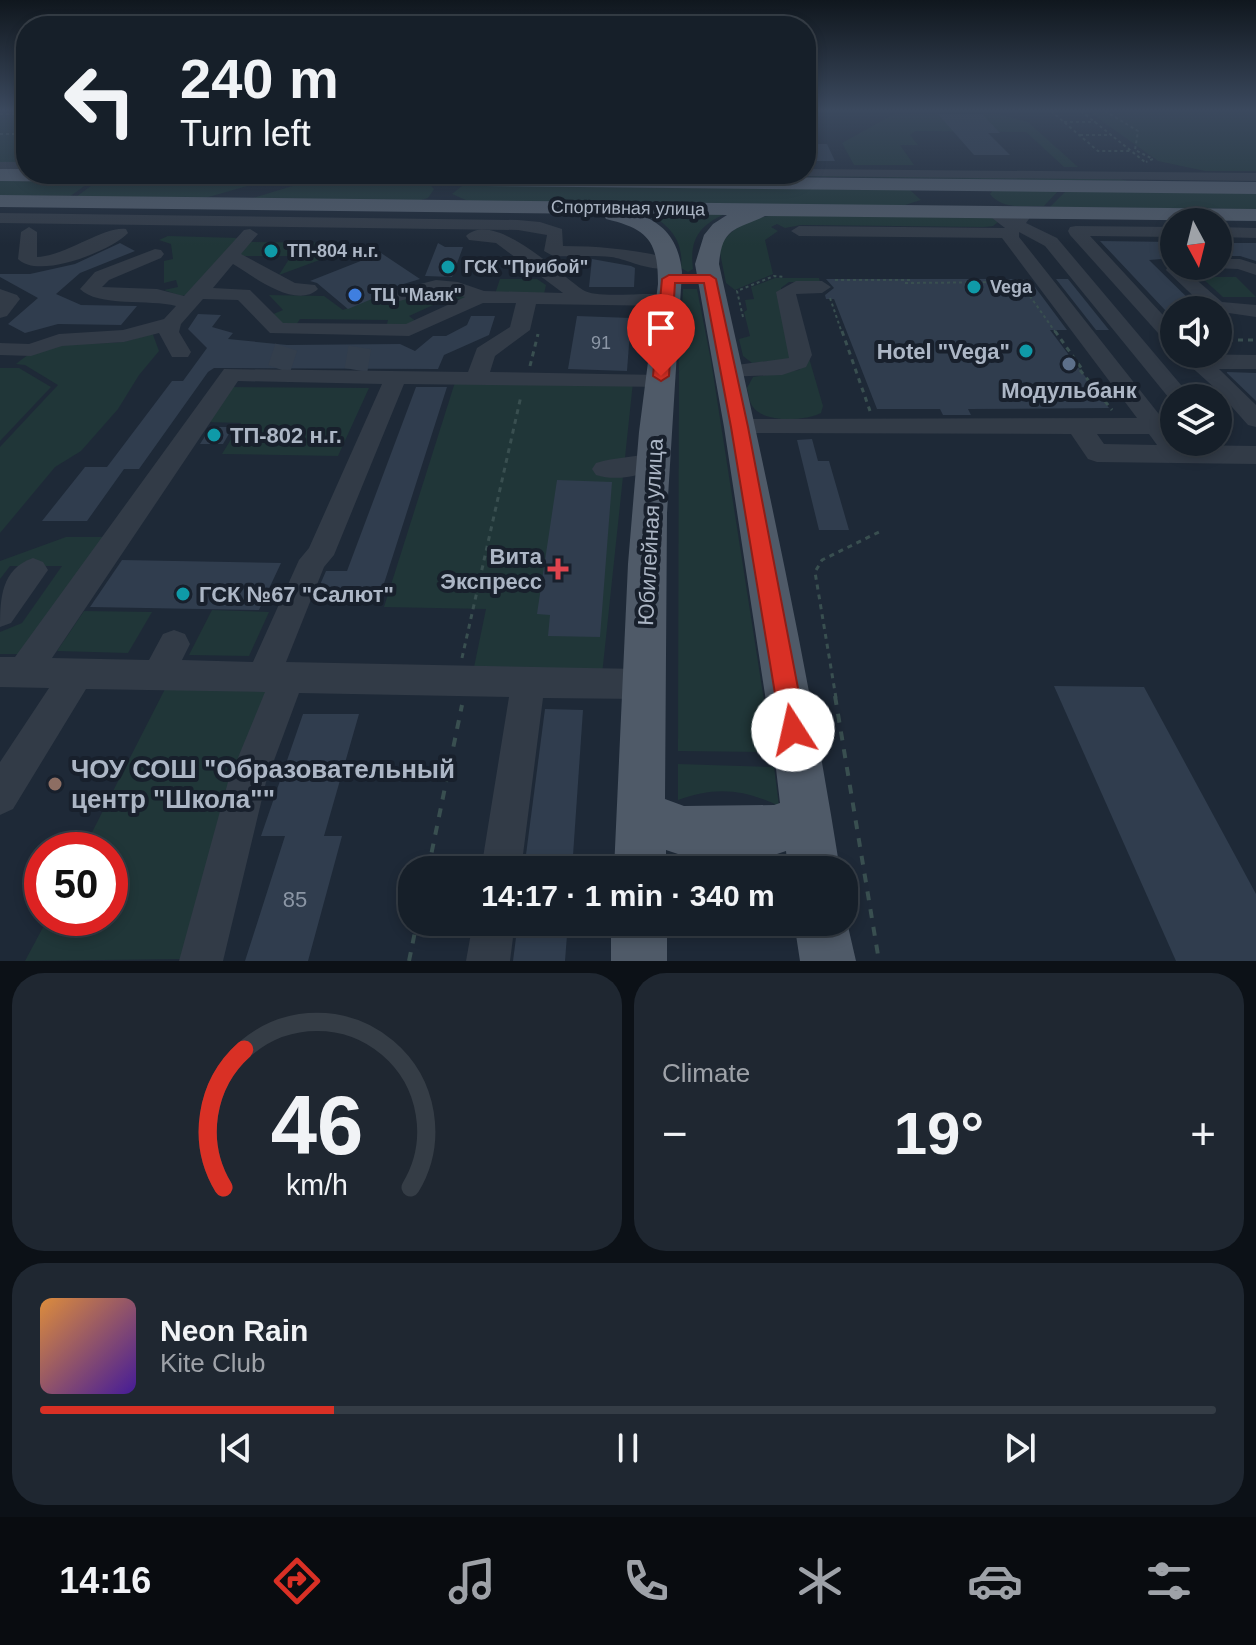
<!DOCTYPE html>
<meta charset="utf-8">
<style>
:root{--surface:#161f29;--page:#1f2731;--text:#f1f3f6;--muted:#9ea2a8;--line:#353d46;--accent:#d93025}
body{margin:0;font-family:Helvetica,sans-serif;background:var(--page);color:var(--text);height:100vh;display:flex;flex-direction:column;font-size:30px;white-space:nowrap}
*{box-sizing:border-box;margin:0}
p{font-size:26px;color:var(--muted)}
.icon{flex:none;width:44px;height:44px;fill:none;stroke:currentColor;stroke-width:2;stroke-linecap:round;stroke-linejoin:round}
.map{position:relative;height:961px;overflow:hidden}
.sheet{display:flex;flex-direction:column;gap:12px;padding:12px;background:#0c1117;flex:1}
.sheet>*{flex:none}
.guide{position:absolute;left:16px;top:16px;width:800px;height:168px;border-radius:32px;box-shadow:0 4px 12px #0003,0 0 0 2px var(--line);background:#161f29;color:var(--text);overflow:hidden}
.needle{width:52px;rotate:173deg}
.fabs{position:absolute;left:1160px;top:208px;display:grid;gap:16px}
.fabs a{display:grid;place-items:center;width:72px;height:72px;border-radius:50%;background:var(--surface);box-shadow:0 4px 12px #0003,0 0 0 2px var(--line);font-size:40px}
.speed{position:absolute;left:24px;top:832px;display:flex;gap:16px;font-size:40px;font-weight:700;text-align:center}
.speed>*{display:grid;place-content:center;width:104px;height:104px;border-radius:50%;background:var(--surface);box-shadow:0 4px 12px #0003,0 0 0 2px var(--line);line-height:1}
.speed .limit{border:12px solid #d22;background:#fff;color:#111}
.pin{position:absolute;display:grid;place-items:center;width:68px;height:68px;color:#fff;margin:-82px -34px;border-radius:50% 50% 50% 0;rotate:-45deg;box-shadow:0 0 8px #0007}
.pin .icon{rotate:45deg}
.me{position:absolute;width:88px;margin:-44px;rotate:350deg;stroke-linejoin:round;filter:drop-shadow(0 0 6px #0008)}
.turn{display:flex;align-items:center;gap:28px;height:168px;padding:0 32px;font-size:36px}
.turn .icon{width:104px;height:104px;stroke-width:2.5}
.turn b{display:block;font-size:56px;line-height:68px}
.big{font-size:60px;font-weight:700;line-height:1.1}
.sheet .widget{flex:1;display:flex;flex-direction:column;justify-content:center;gap:12px;min-width:0;padding:0 28px;border-radius:32px;background:var(--page)}
.sheet .dial{align-items:center;gap:0}
.dial svg{height:208px;overflow:visible;fill:none;stroke:var(--line);stroke-width:7;stroke-linecap:round;text-anchor:middle}
.dial text{fill:var(--text);stroke:none}
.song{display:flex;align-items:center;gap:24px}
.cover{width:96px;height:96px;border-radius:12px;background:linear-gradient(135deg,hsl(30 70% 55%),hsl(260 70% 35%))}
.played{height:8px;border-radius:4px;background:linear-gradient(90deg,var(--accent) 25%,var(--line) 25%)}
.keys{display:flex;justify-content:space-around;direction:ltr}
.heat{display:flex;justify-content:space-between;align-items:center;font-size:44px;direction:ltr}
.sheet .tiles{flex:1;display:grid;gap:12px;grid-template-columns:1fr 1fr}
.widget:last-child{grid-column:span 2}
.trip{position:absolute;left:398px;top:856px;width:460px;height:80px;border-radius:32px;background:var(--surface);box-shadow:0 4px 12px #0003,0 0 0 2px var(--line);font-weight:700;line-height:80px;text-align:center}
.menu{display:flex;height:128px;justify-content:space-around;align-items:center;background:#090c10;color:var(--muted)}
.menu .icon{width:56px;height:56px}
.menu .on{color:var(--accent)}
.menu b{font-size:36px;color:var(--text)}
.map>svg:first-child{display:block}
.green{fill:#203638}
.building{fill:#303d4e}
.lines{fill:none;stroke-linecap:round;stroke-linejoin:round}
.minor-tunnel{stroke:#333e4c;stroke-width:23;stroke-dasharray:23 12;stroke-linecap:butt}
.path-far2{stroke:#394f50;stroke-width:2;stroke-dasharray:3 3;stroke-linecap:butt}
.path-far1{stroke:#394f50;stroke-width:3;stroke-dasharray:5 5;stroke-linecap:butt}
.path{stroke:#394f50;stroke-width:4;stroke-dasharray:9 9;stroke-linecap:butt}
.minor{fill:#323b47;fill-rule:evenodd}
.major{fill:#4f5a68;fill-rule:evenodd}
.route{fill:#d93025;stroke:#8d1f18;stroke-width:2}
.culture-dot{fill:#0f9aa8;stroke:#18202c;stroke-width:3}
.shop-dot{fill:#3f7fe0;stroke:#18202c;stroke-width:3}
.service-dot{fill:#5c6f8a;stroke:#18202c;stroke-width:3}
.health-dot{fill:#e0444e;stroke:#18202c;stroke-width:3}
.education-dot{fill:#8d6e63;stroke:#18202c;stroke-width:3}
.labels{text-anchor:middle;stroke-width:8;stroke-linejoin:round;paint-order:stroke}
.far-street-label{font-size:18px;fill:#acb6c5;stroke:#18202c}
.far-poi-label{font-size:18px;font-weight:bold;fill:#acb6c5;stroke:#18202c;text-anchor:start}
.number-label{font-size:18px;fill:#8b96a5}
.poi-label{font-size:22px;font-weight:bold;fill:#acb6c5;stroke:#18202c;text-anchor:end}
.street-label{font-size:22px;fill:#acb6c5;stroke:#18202c}
.near-number-label{font-size:22px;fill:#8b96a5}
.near-poi-label{font-size:26px;font-weight:bold;fill:#acb6c5;stroke:#18202c;text-anchor:start}
</style>
<div class="map">
<svg width="1256" height="961" viewBox="0 0 1256 961">
<rect width="100%" height="100%" fill="#1e2937"/>
<g class="green">
<rect x="0" y="111" width="26" height="52"/>
<polygon points="1088,111 1256,111 1256,171 1205,171 1158,161"/>
<polygon points="894,114 998,114 1028,122 1078,167 1064,167 1026,132 915,131 910,135 918,145 900,145 914,165 854,165 842,143"/>
<polygon points="780,174 1115,177 1127,181 692,175"/>
<polygon points="0,179 93,180 69,197 0,196"/>
<polygon points="99,180 261,182 205,198 76,197"/>
<polygon points="302,183 430,185 434,189 428,198 418,201 253,198"/>
<polygon points="463,185 910,190 921,200 902,206 468,201 452,194"/>
<path d="M1060 189 1044 206C1026 206 1002 210 990 194L993 190Z"/>
<polygon points="1067,190 1256,191 1256,209 1050,207"/>
<path d="M641 211 729 212C701 224 689 237 693 269L688 272 681 268C684 239 668 222 641 211Z"/>
<path d="M783 214 991 217 998 222 993 226 984 227 801 225 785 228 777 224 771 227 778 231 765 240 773 274 735 290 726 283 719 248C734 223 754 217 783 214Z"/>
<polygon points="168,236 240,238 192,294 181,296 164,290 178,287 176,280 164,283 164,261 173,259 171,244 159,240"/>
<polygon points="246,242 348,243 344,251 279,275 291,256 235,256"/>
<polygon points="1201,277 1236,277 1256,297 1223,297"/>
<polygon points="775,278 819,278 820,282 789,282 781,288 793,359 752,363 743,356 739,339 750,336 744,312 747,310 745,300 754,299 751,287"/>
<polygon points="500,279 537,279 546,285 544,294 495,294"/>
<polygon points="442,288 474,296 462,301 453,296 409,316 418,323 386,327 388,320 300,319 296,325 280,325 271,315 283,310 269,295 324,296 343,310 370,299 438,298"/>
<polygon points="683,289 697,289 711,361 772,752 678,751 679,361"/>
<path d="M152 332 159 351 139 375 118 409 81 451 55 467 0 533V447L58 385 25 365 16 364C51 334 80 347 121 342 131 341 142 336 152 332Z"/>
<path d="M809 358 823 406 821 413C806 421 764 423 753 407 749 402 749 394 747 388L753 377 799 370Z"/>
<polygon points="0,368 19,368 51,387 0,441"/>
<polygon points="456,379 633,382 602,675 473,672 486,609 384,607"/>
<polygon points="228,387 369,388 338,456 222,454 241,423 204,422"/>
<polygon points="66,537 103,537 19,654 0,654 0,632 22,623 62,566 10,566 0,579 0,561"/>
<polygon points="212,610 269,612 249,656 189,655"/>
<polygon points="84,611 152,612 128,653 57,651"/>
<polygon points="165,689 267,690 185,959 25,961 48,918 110,918 110,850 83,850"/>
<path d="M678 764 774 767 779 806C744 789 715 786 678 800Z"/>
</g>
<g class="building">
<polygon points="938,114 982,114 1000,133 988,133 1010,155 974,155"/>
<polygon points="806,144 827,144 835,161 806,161"/>
<polygon points="1100,241 1174,242 1174,258 1149,260 1200,310 1165,310"/>
<polygon points="120,243 135,251 80,273 56,294 81,305 137,306 121,325 58,324 25,333 8,324 38,298 0,277 0,274 30,274 75,264"/>
<polygon points="438,243 445,247 463,247 452,277 425,276"/>
<polygon points="1218,243 1256,243 1256,261 1240,256 1218,256"/>
<polygon points="381,253 420,279 384,290 379,296 348,309 317,283 310,281"/>
<polygon points="592,259 631,266 635,268 634,287 589,287"/>
<polygon points="826,279 1029,279 1067,330 1050,330 1109,408 968,409 971,415 943,415 940,409 877,409 834,299 826,299 825,295 834,288"/>
<polygon points="1056,279 1068,279 1109,330 1096,330"/>
<polygon points="198,314 221,315 212,327 233,333 228,339 287,345 400,344 415,351 433,336 446,336 467,325 471,316 495,316 489,335 444,355 438,369 214,368 208,372 139,469 124,469 87,521 42,521 85,467 107,467 172,381 183,381 207,348 188,329"/>
<polygon points="577,316 631,318 627,371 568,369"/>
<polygon points="1227,372 1256,373 1256,401 1227,373"/>
<polygon points="416,387 447,387 380,596 316,594 326,571 347,571"/>
<polygon points="211,427 233,427 223,444 200,444"/>
<polygon points="812,439 818,461 829,461 849,530 819,530 797,440"/>
<polygon points="557,480 612,482 600,637 548,636 550,615 537,614"/>
<polygon points="122,560 281,563 259,610 90,607"/>
<polygon points="1054,686 1144,687 1256,894 1256,961 1176,961"/>
<polygon points="545,709 583,710 572,870 524,870"/>
<polygon points="303,714 359,714 324,836 342,836 308,961 245,961 285,836 261,836"/>
<polygon points="518,922 568,922 565,961 513,961"/>
</g>
<g class="lines">
<g class="minor-tunnel">
<polyline points="279,369 287,345"/>
<polyline points="356,370 360,346"/>
</g>
<g class="path-far2">
<polyline points="1051,111 1098,151 1132,151"/>
<polyline points="1081,111 1145,162"/>
<polyline points="1105,111 1138,131 1135,150 1153,159 1146,162"/>
<polyline points="0,114 26,114"/>
<polyline points="1064,122 1096,122"/>
<polyline points="0,134 26,134"/>
<polyline points="1080,135 1112,135"/>
<polyline points="835,280 911,280 912,283"/>
<polyline points="905,283 1020,282 1056,333"/>
<polyline points="830,298 842,333"/>
<polyline points="743,317 737,291 774,276 784,277"/>
</g>
<g class="path-far1">
<polyline points="842,331 870,411"/>
<polyline points="1055,331 1082,369"/>
<polyline points="1218,340 1256,340"/>
<polyline points="530,366 538,334"/>
<polyline points="1080,370 1112,410"/>
<polyline points="462,658 521,396"/>
<polyline points="836,698 815,572 822,560 881,531"/>
</g>
<g class="path">
<polyline points="835,696 879,961"/>
<polyline points="428,870 462,705"/>
<polyline points="409,961 417,922"/>
</g>
<g class="minor">
<polygon points="806,111 824,111 806,118"/>
<rect x="0" y="162" width="26" height="8"/>
<polygon points="806,169 1256,173 1256,181 801,176 799,174 806,174"/>
<path d="M1026 207 1034 212 1026 223 1057 238 1192 398H1174L1173 403 1045 246 1019 232V237L1162 418H1174V442L1184 445 1256 446V464L1097 462 1088 459 1071 434 731 433 728 427 731 421 740 419 1137 418 1002 238 799 236 791 231 799 226 1005 228 992 218 994 215 1013 218 1020 209ZM1097 434H1149L1157 445 1104 444Z"/>
<path d="M0 213 518 220 540 222 562 229 563 246C601 246 637 250 674 259L677 263C662 278 628 259 611 257 592 255 572 257 553 256L544 251 547 235 518 230 0 223Z"/>
<polygon points="1076,226 1174,227 1174,237 1090,236 1174,327 1174,345 1167,343 1070,235 1068,231 1070,227"/>
<path d="M29 227 37 232V257C65 256 106 225 126 229L128 233C111 251 38 280 18 259L21 232Z"/>
<polygon points="1218,227 1256,228 1256,238 1218,237"/>
<path d="M250 229 258 234 241 254 295 283 315 285 318 289C296 310 253 276 233 264L213 288 250 290 283 323 406 324 465 297 436 291 392 303 382 297 385 293 436 280 458 282 484 291 563 293 496 243 469 240 466 236C495 209 560 275 583 290 598 300 654 290 676 296L679 300 669 306 536 304 530 330 495 356 490 372 660 375 668 377 671 382 668 387 404 384 334 555 324 567 286 662 641 669 653 673 658 684 653 695 641 699 543 698 521 870H481L509 697 299 693 266 782 223 961H179L228 782 265 692 86 689 13 809 0 815V762L49 688 0 687V657H15L224 369 468 372 477 348 510 327 516 303H483L409 336 270 333 238 300 203 299 181 324 179 332 191 352 188 357H172L159 333 124 342 62 346 31 356 0 355V343L29 344 59 334 123 330 164 319 176 306C150 299 97 307 80 289L95 272 155 249 161 250 164 254 161 258 109 280 102 287 157 289 184 296 244 230ZM238 381 382 384 309 548 299 560 253 662 182 660 190 644 185 634 174 630 163 634 149 660 52 658Z"/>
<polygon points="1218,259 1240,259 1256,264 1256,275 1238,269 1212,268 1218,266"/>
<polygon points="1174,261 1174,266 1185,266 1184,269 1222,302 1256,305 1256,317 1208,310 1166,270 1170,262"/>
<polygon points="796,281 822,281 831,287 822,293 796,294 812,355 806,367 782,375 722,377 719,372 722,367 789,358 776,292"/>
<polygon points="0,289 17,295 20,299 7,316 0,318"/>
<polygon points="1177,354 1256,355 1256,369 1219,369 1256,405 1256,427 1248,425 1217,390"/>
<path d="M653 452 662 455 666 461 662 467C641 475 618 482 596 475L592 469 596 463C615 457 634 458 653 452Z"/>
<path d="M33 558 43 562 48 570 11 623 0 627C0 599 1 569 33 558Z"/>
<polygon points="473,922 515,922 510,961 466,961"/>
</g>
<g class="major">
<polygon points="0,169 26,169 26,174 473,174 1256,182 1256,194 0,181"/>
<path d="M0 195 1256 209V221L765 216C737 230 722 226 719 264 764 465 808 667 840 870H788L786 851 774 855 684 856 666 850V870H614L628 564 639 432 658 284C658 241 648 229 606 219L603 214 0 207ZM639 214 727 215 713 224 704 235 695 264 724 427 775 760 780 803 774 805 684 806 665 799 667 513 682 272C679 243 667 225 639 214Z"/>
<polygon points="844,909 856,961 800,961 794,922 844,922"/>
<rect x="611" y="922" width="56" height="39"/>
</g>
</g>
<linearGradient id="sky" x2="0" y2="1"><stop stop-color="#10171e"/><stop offset="0.45" stop-color="#3b495e"/><stop offset="1" stop-color="#3b495e" stop-opacity="0"/></linearGradient>
<rect width="1256" height="245" fill="url(#sky)"/>
<polygon class="route" points="669,275 710,275 716,279 748,427 806,730 802,739 793,742 785,739 781,730 731,427 704,283 675,283 669,376 661,381 653,376 662,279"/>
<g class="culture-dot">
<circle cx="271" cy="251" r="8"/>
<circle cx="448" cy="267" r="8"/>
<circle cx="974" cy="287" r="8"/>
<circle cx="1026" cy="351" r="8"/>
<circle cx="214" cy="435" r="8"/>
<circle cx="183" cy="594" r="8"/>
</g>
<circle class="shop-dot" cx="355" cy="295" r="8"/>
<circle class="service-dot" cx="1069" cy="364" r="8"/>
<path class="health-dot" d="M554 557h8v8h8v8h-8v8h-8v-8h-8v-8h8z"/>
<circle class="education-dot" cx="55" cy="784" r="8"/>
<g class="labels">
<g class="far-street-label">
<text transform="translate(628 208) rotate(1)" y="6">Спортивная улица</text>
</g>
<g class="far-poi-label">
<text x="287" y="257">ТП-804 н.г.</text>
<text x="464" y="273">ГСК "Прибой"</text>
<text x="990" y="293">Vega</text>
<text x="371" y="301">ТЦ "Маяк"</text>
</g>
<g class="number-label">
<text x="601" y="349">91</text>
</g>
<g class="poi-label">
<text x="1010" y="359">Hotel "Vega"</text>
<text x="1069" y="398" text-anchor="middle">Модульбанк</text>
<text x="230" y="443" text-anchor="start">ТП-802 н.г.</text>
<text x="542" y="564">Вита<tspan x="542" dy="25">Экспресс</tspan></text>
<text x="199" y="602" text-anchor="start">ГСК №67 "Салют"</text>
</g>
<g class="street-label">
<text transform="translate(650 532) rotate(-87)" y="8">Юбилейная улица</text>
</g>
<g class="near-number-label">
<text x="295" y="907">85</text>
</g>
<g class="near-poi-label">
<text x="71" y="778">ЧОУ СОШ "Образовательный<tspan x="71" dy="30">центр "Школа""</tspan></text>
</g>
</g>
</svg>
<div class="fabs">
<a><svg class="needle" viewBox="-14 -14 28 28"><path d="M0-13l5 13h-10z" fill="#e53935"/><path d="M0 13l5-13h-10z" fill="#9ea2a8"/></svg></a>
<a><svg class="icon" aria-label="sound" viewBox="0 0 24 24"><path d="M4 9h4l5-4v14l-5-4H4zM17 9q2 3 0 6"/></svg></a>
<a><svg class="icon" aria-label="layers" viewBox="0 0 24 24"><path d="M12 4l9 5-9 5-9-5zM3 14l9 5 9-5"/></svg></a>
</div>
<div class="speed"><div class="limit">50</div></div>
<div class="pin" style="left:661px;top:376px;background:#d93025"><svg class="icon" aria-label="arrive" viewBox="0 0 24 24"><path d="M6 21V4h12l-3 4 3 4H6"/></svg></div>
<svg class="me" style="left:793px;top:730px" viewBox="-20 -20 40 40"><circle r="19" fill="#fff"/><path d="M0-13L10 11 0 6-10 11z" fill="#d93025"/></svg>
<div class="trip">14:17 · 1 min · 340 m</div>
<div class="guide">
<div class="turn"><svg class="icon" aria-label="left" viewBox="0 0 24 24"><path d="M17 20v-9H6M10 6l-5 5 5 5"/></svg><div><b>240 m</b>Turn left</div></div>
</div>
</div>
<section class="sheet">
<div class="tiles">
<div class="widget dial"><svg viewBox="0 0 100 80">
<path d="M14 69A42 42 0 1 1 86 69"/>
<path d="M14 69A42 42 0 0 1 22 16" stroke="#d93025"/>
<text x="50" y="56" font-size="32" font-weight="700">46</text>
<text x="50" y="72" font-size="11">km/h</text>
</svg></div>
<div class="widget"><p>Climate</p>
<div class="heat"><a>−</a><b class="big">19°</b><a>+</a></div>
</div>
<div class="widget">
<div class="song"><i class="cover"></i><div><b>Neon Rain</b><p>Kite Club</p></div></div>
<div class="played"></div>
<div class="keys"><svg class="icon" aria-label="previous" viewBox="0 0 24 24"><path d="M18 5L8 12l10 7zM5 5v14"/></svg><svg class="icon" aria-label="pause" viewBox="0 0 24 24"><path d="M8 5v14M16 5v14"/></svg><svg class="icon" aria-label="next" viewBox="0 0 24 24"><path d="M6 5l10 7-10 7zM19 5v14"/></svg></div>
</div>
</div>
</section>
<nav class="menu">
<b>14:16</b>
<svg class="icon on" aria-label="directions" viewBox="0 0 24 24"><path d="M12 3l9 9-9 9-9-9zM9 14v-3h6M13 9l2 2-2 2"/></svg>
<svg class="icon" aria-label="music" viewBox="0 0 24 24"><path d="M9 18V5l10-2v13"/><circle cx="6" cy="18" r="3"/><circle cx="16" cy="16" r="3"/></svg>
<svg class="icon" aria-label="phone" viewBox="0 0 24 24"><path d="M5 4h4l2 5-3 2q2 4 5 5l2-3 5 2v4C11 20 4 13 5 4z"/></svg>
<svg class="icon" aria-label="climate" viewBox="0 0 24 24"><path d="M12 3v18M4 7l16 10M4 17L20 7"/></svg>
<svg class="icon" aria-label="car" viewBox="0 0 24 24"><path d="M5 17H2v-5l4-1 3-4h7l3 4 3 1v5h-3M9 17h6M6 11h13"/><circle cx="7" cy="17" r="2"/><circle cx="17" cy="17" r="2"/></svg>
<svg class="icon" aria-label="filters" viewBox="0 0 24 24"><path d="M4 7h16M4 17h16"/><circle cx="9" cy="7" r="2"/><circle cx="15" cy="17" r="2"/></svg>
</nav>
